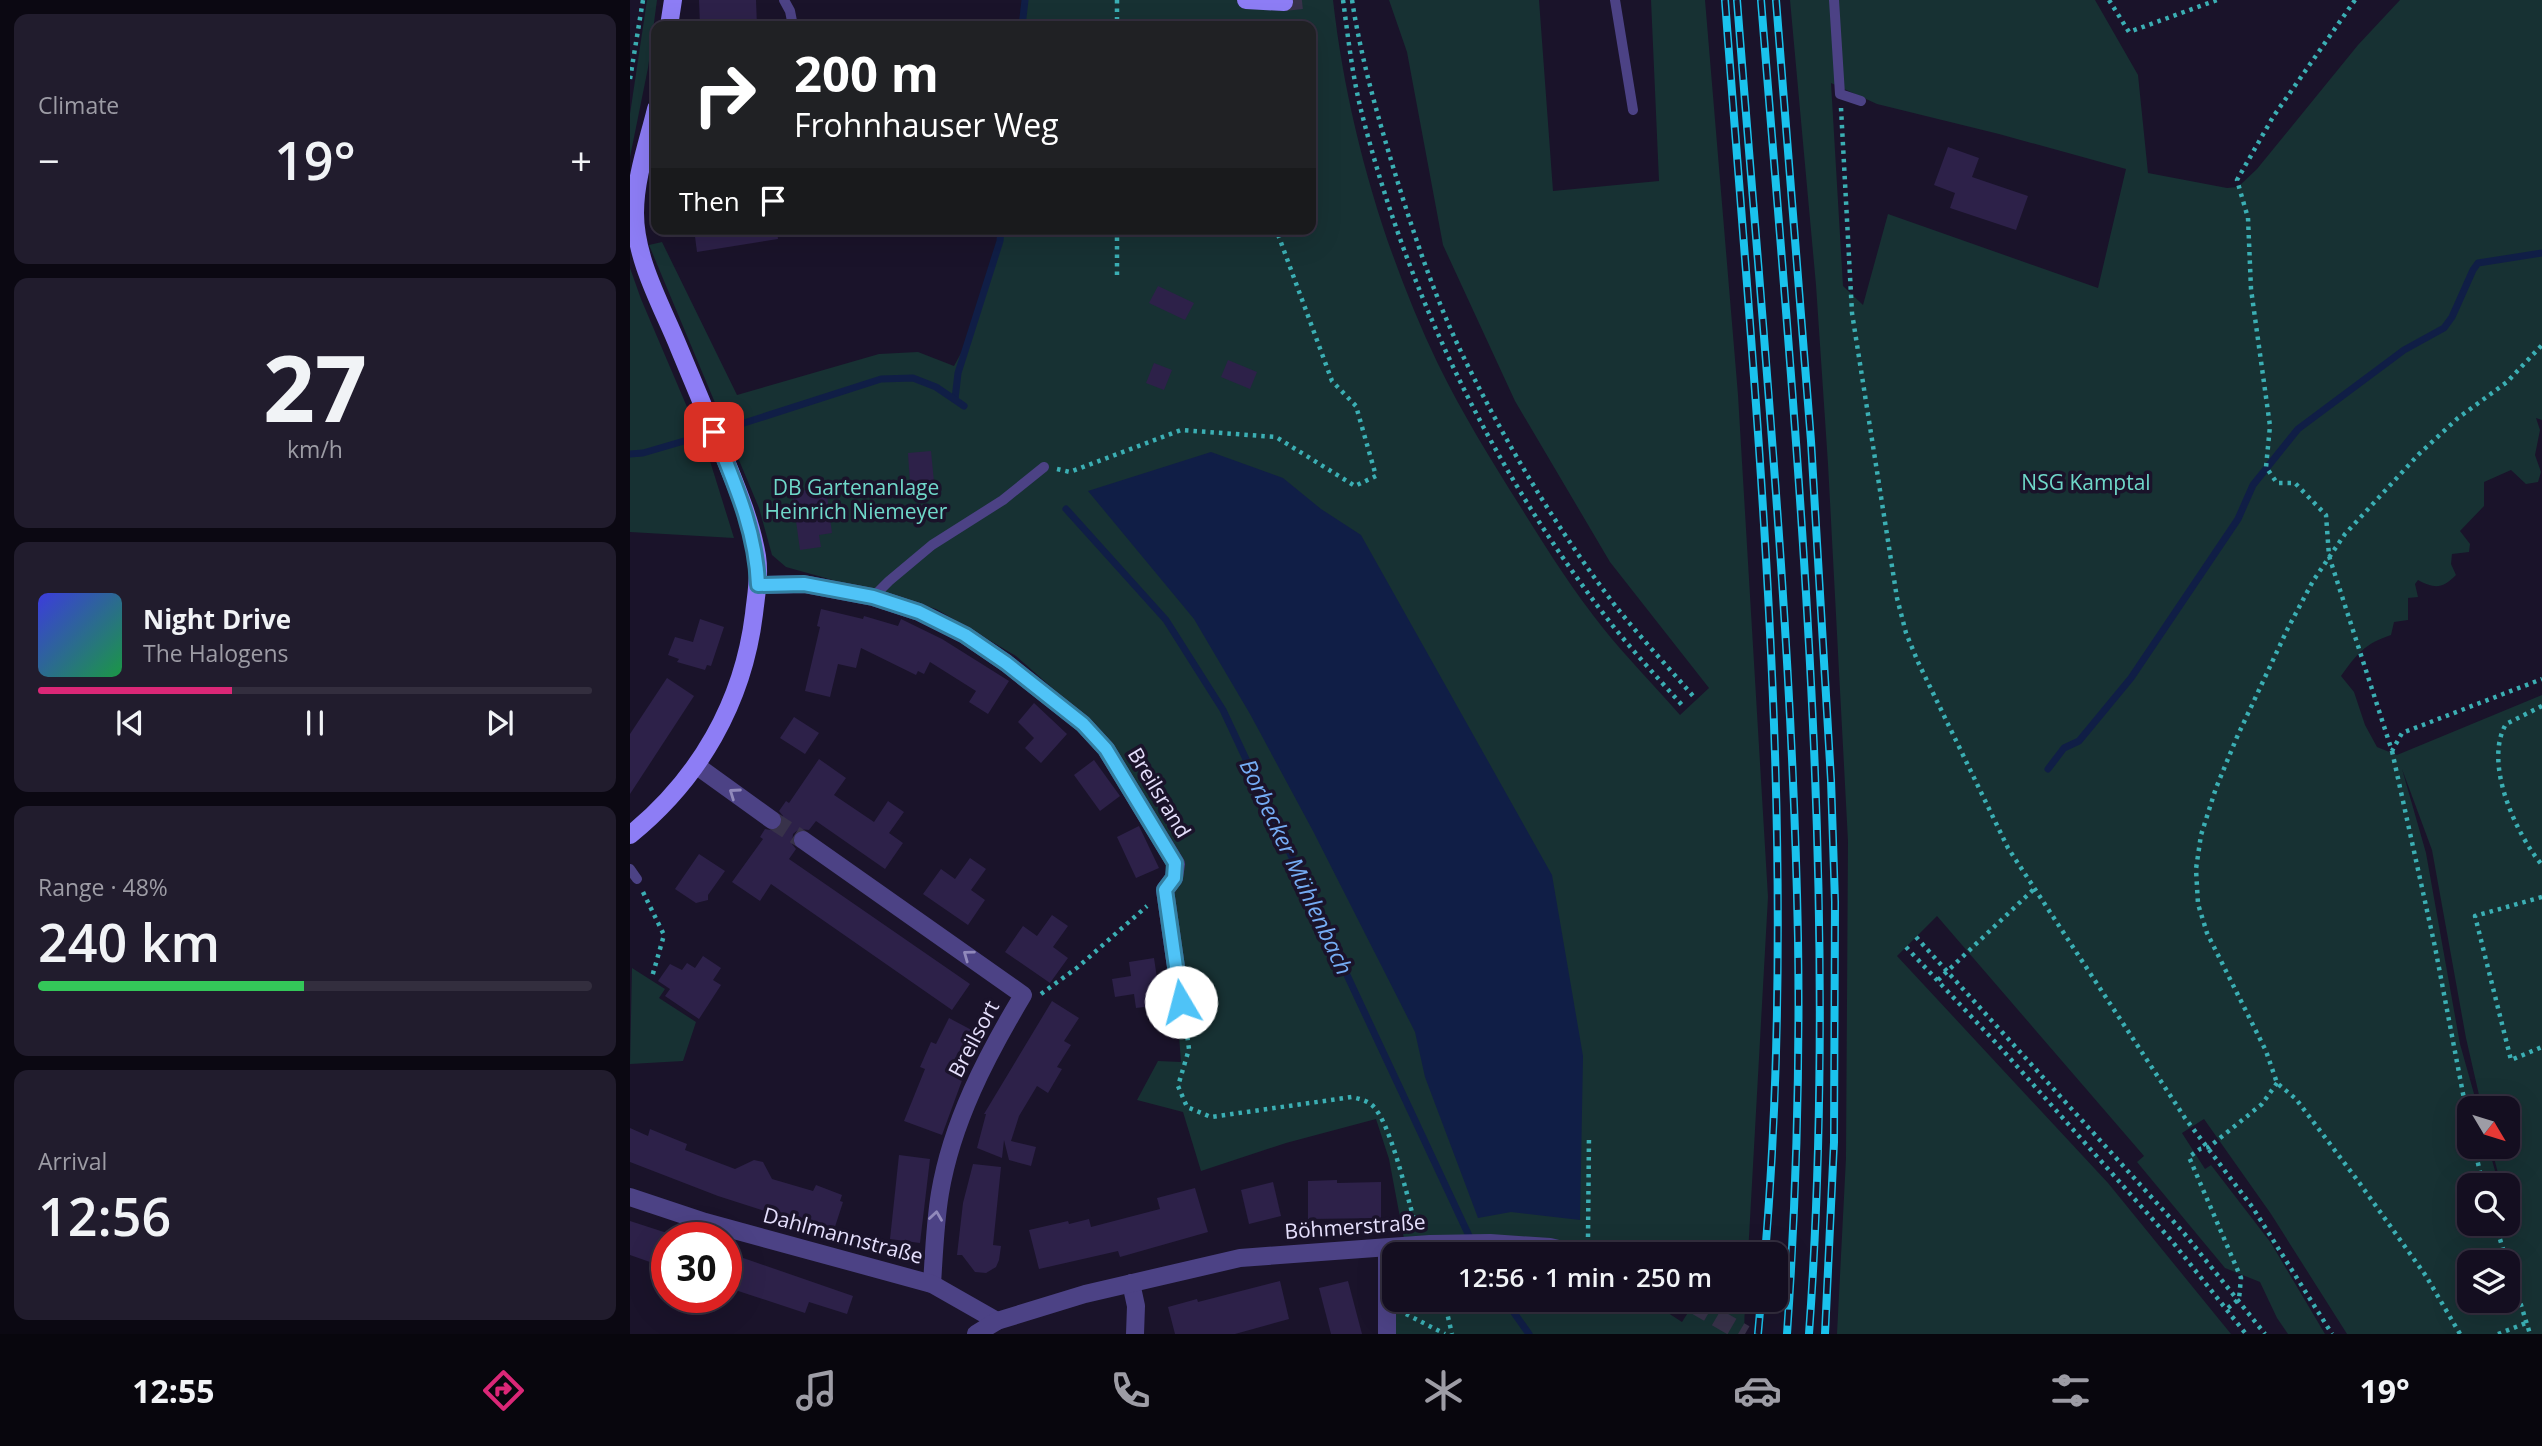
<!DOCTYPE html>
<meta charset="utf-8">
<style>
:root{--surface:#140e20;--page:#211c2d;--text:#f1f3f6;--muted:#9d9ca5;--line:#332e3e;--accent:#db2777}
body{margin:0;font-family:"Open Sans",sans-serif;background:var(--page);color:var(--text);height:100vh;display:flex;flex-direction:column;font-size:26px;white-space:nowrap}
*{box-sizing:border-box;margin:0}
p{font-size:23px;color:var(--muted)}
.icon{flex:none;width:38px;height:38px;fill:none;stroke:currentColor;stroke-width:2;stroke-linecap:round;stroke-linejoin:round}
.map{position:relative;flex:1;overflow:hidden}
.panel{display:flex;flex-direction:column;gap:14px;padding:14px;background:#0b0812;width:630px}
.panel>*{flex:none}
.hud{position:absolute;left:21px;top:21px;width:665px;height:214px;border-radius:14px;box-shadow:0 7px 28px #0002,0 0 0 2px var(--line);background:#202124;color:#fff;overflow:hidden}
.needle{width:46px;rotate:128deg}
.buttons{position:absolute;left:1827px;top:1096px;display:grid;gap:14px}
.buttons a{display:grid;place-items:center;width:63px;height:63px;border-radius:14px;background:var(--surface);box-shadow:0 7px 28px #0002,0 0 0 2px var(--line);font-size:35px}
.speed{position:absolute;left:21px;top:1222px;display:flex;gap:14px;font-size:35px;font-weight:700;text-align:center}
.speed>*{display:grid;place-content:center;width:91px;height:91px;border-radius:50%;background:var(--surface);box-shadow:0 7px 28px #0002,0 0 0 2px var(--line);line-height:1}
.speed .limit{border:10px solid #d22;background:#fff;color:#111}
.pin{position:absolute;display:grid;place-items:center;width:60px;height:60px;color:#fff;margin:-30px;border-radius:14px;box-shadow:0 4px 10px #0006}
.me{position:absolute;width:77px;margin:-38px;rotate:352deg;stroke-linejoin:round;filter:drop-shadow(0 0 5px #0008)}
.turn{display:flex;align-items:center;gap:24px;height:147px;padding:0 28px;font-size:32px}
.turn .icon{width:91px;height:91px;stroke-width:2.5}
.turn b{display:block;font-size:49px;line-height:60px}
.then{display:flex;align-items:center;height:66px;padding:0 28px;background:#0003;gap:14px;font-size:26px}
.big{font-size:52px;font-weight:600;line-height:1.1}
.panel .tile{flex:1;display:flex;flex-direction:column;justify-content:center;gap:10px;min-width:0;padding:0 24px;border-radius:14px;background:var(--page)}
.panel .dial{align-items:center;gap:0}
.dial b{font-size:91px;line-height:1}
.song{display:flex;align-items:center;gap:21px}
.cover{width:84px;height:84px;border-radius:10px;background:linear-gradient(135deg,hsl(240 70% 55%),hsl(140 70% 35%))}
.played{height:7px;border-radius:4px;background:linear-gradient(90deg,var(--accent) 35%,var(--line) 35%)}
.keys{display:flex;justify-content:space-around;direction:ltr}
.heat{display:flex;justify-content:space-between;align-items:center;font-size:38px;direction:ltr}
.charge{height:10px;border-radius:5px;background:linear-gradient(90deg,#34c759 48%,var(--line) 0)}
.trip{position:absolute;left:752px;top:1242px;width:406px;height:70px;border-radius:14px;background:var(--surface);box-shadow:0 7px 28px #0002,0 0 0 2px var(--line);font-weight:600;line-height:70px;text-align:center}
.menu{display:flex;height:112px;justify-content:space-around;align-items:center;background:#08060d;color:var(--muted)}
.menu .icon{width:49px;height:49px}
.menu .on{color:var(--accent)}
.menu b{font-size:32px;color:var(--text)}
main{display:flex;flex:1;min-height:0}
.map>svg:first-child{display:block}
.green{fill:#173133;fill-rule:evenodd}
.water{fill:#101e46}
.lines{fill:none;stroke-linecap:round;stroke-linejoin:round}
.stream{stroke:#101e46;stroke-width:7}
.building{fill:#2d2149}
.street-tunnel{stroke:#38324a;stroke-width:18;stroke-dasharray:18 9;stroke-linecap:butt}
.secondary-tunnel{stroke:#38324a;stroke-width:18;stroke-dasharray:18 9;stroke-linecap:butt}
.path{stroke:#3bafb4;stroke-width:4.5;stroke-dasharray:3.5 5;stroke-linecap:butt}
.lane{stroke:#4c4285;stroke-width:10}
.street{stroke:#4c4285;stroke-width:18}
.secondary{stroke:#8d7df5;stroke-width:18}
.rail-casing{stroke:#1ac2ed;stroke-width:8}
.rail{stroke:#1a132a;stroke-width:5;stroke-dasharray:16;stroke-linecap:butt}
.oneway{stroke:#9189bb}
.route-casing{stroke:#337fa1;stroke-width:18}
.route{stroke:#4fc3f7;stroke-width:12}
.labels{text-anchor:middle;stroke-width:7;stroke-linejoin:round;paint-order:stroke}
.park-label{font-size:21px;fill:#6fd8c9;stroke:#1a132a}
.street-label{font-size:21px;fill:#e5dffc;stroke:#1a132a}
.water-label{font-size:23px;font-style:italic;fill:#75acf4;stroke:#1a132a}
</style>
<main>
<section class="panel">
<div class="tile"><p>Climate</p>
<div class="heat"><a>−</a><b class="big">19°</b><a>+</a></div>
</div>
<div class="tile dial"><b>27</b><p>km/h</p></div>
<div class="tile">
<div class="song"><i class="cover"></i><div><b>Night Drive</b><p>The Halogens</p></div></div>
<div class="played"></div>
<div class="keys"><svg class="icon" aria-label="previous" viewBox="0 0 24 24"><path d="M18 5L8 12l10 7zM5 5v14"/></svg><svg class="icon" aria-label="pause" viewBox="0 0 24 24"><path d="M8 5v14M16 5v14"/></svg><svg class="icon" aria-label="next" viewBox="0 0 24 24"><path d="M6 5l10 7-10 7zM19 5v14"/></svg></div>
</div>
<div class="tile"><p>Range · 48%</p><b class="big">240 km</b><div class="charge"></div></div>
<div class="tile"><p>Arrival</p><b class="big">12:56</b></div>
</section>
<div class="map">
<svg width="1912" height="1334" viewBox="0 0 1912 1334">
<rect width="100%" height="100%" fill="#1a132a"/>
<g class="green">
<polygon points="17,0 27,0 18,68 0,157 0,114"/>
<path d="M397 0H703C717 124 754 251 808 364 832 413 861 460 890 506 916 548 942 589 973 628 997 658 1025 686 1050 715L1079 688 980 562 885 401 813 245 777 52 759 0H909L923 191 1029 181 1021 0H1075L1108 395 1138 897 1118 1255H972L952 1246 775 1244 759 1159 746 1119 656 1143 571 1171 553 1112 507 1100 528 1061 551 1062 538 891 548 878 457 719 386 656 306 609 156 567 142 555 129 508 19 245 32 242 107 395 249 354 288 352 324 366 342 333 374 229H681V26H394Z"/>
<path d="M1160 0H1465L1508 75 1518 173 1597 188 1608 187 1627 169 1728 45 1770 0H1912V420L1906 418 1910 430 1905 455 1911 472 1908 482 1896 484 1881 470 1854 482V506L1830 531 1840 544 1839 552 1822 554 1821 564 1826 575C1812 589 1805 589 1788 580L1785 584 1788 597 1778 598V620L1764 622 1761 635C1734 644 1727 654 1711 676L1724 692 1735 725 1747 747 1767 755 1912 695V1334H1717L1641 1214 1574 1119 1552 1133 1575 1169 1581 1165 1641 1243 1695 1334H1658L1647 1318 1630 1282 1595 1268 1507 1162 1514 1156 1307 916 1267 956 1478 1183 1601 1334H1207L1216 1158 1218 841 1198 464 1186 285ZM1201 83 1247 104 1369 134 1496 169 1468 288 1258 214 1233 305 1213 286ZM1772 769 1802 850 1836 1038 1852 1108H1878V1146H1861L1871 1185H1878V1223H1839V1185H1869L1858 1146H1839V1108H1848L1830 1044 1796 853ZM1839 1262H1878V1300H1839Z"/>
<polygon points="0,268 11,299 80,461 104,538 0,532"/>
<polygon points="2,968 35,989 29,998 66,1022 53,1061 0,1064"/>
<polygon points="812,1246 931,1255 765,1255 765,1300 1018,1300 1052,1322 1066,1300 1115,1300 1114,1334 759,1334 759,1249"/>
</g>
<polygon class="water" points="581,452 653,478 691,509 731,535 922,875 953,1056 950,1220 881,1212 848,1218 795,1077 785,1032 683,831 620,714 564,619 458,491"/>
<g class="lines">
<g class="stream">
<polyline points="392,26 395,0"/>
<polyline points="325,399 328,373 370,241 371,229"/>
<polyline points="114,423 251,379 283,378 306,387 334,406"/>
<polyline points="0,454 13,453 54,441"/>
<polyline points="436,509 536,620 593,710 848,1255"/>
<polyline points="1418,769 1434,748 1449,741 1501,678 1608,519 1623,485 1668,429 1774,350 1814,328 1822,317 1843,270 1848,263 1912,253"/>
<polyline points="875,1300 899,1334"/>
</g>
</g>
<g class="building">
<polygon points="69,0 126,0 127,26 70,26"/>
<polygon points="1318,147 1349,158 1342,177 1398,196 1386,230 1320,208 1325,193 1304,185"/>
<polygon points="64,229 147,229 148,239 67,252"/>
<polygon points="528,286 564,303 555,320 519,303"/>
<polygon points="598,360 627,372 620,389 591,377"/>
<polygon points="524,363 542,370 534,390 516,383"/>
<polygon points="301,451 304,482 280,484 278,453"/>
<polygon points="196,487 202,533 189,535 191,547 170,550 162,492"/>
<polygon points="191,609 233,619 234,616 268,626 271,619 312,639 379,681 358,714 339,702 346,691 300,662 294,674 288,671 286,675 231,648 226,668 208,664 200,697 175,691 190,627 187,626"/>
<polygon points="70,619 94,627 81,666 77,665 75,670 47,662 49,659 38,655 45,637 63,642"/>
<polygon points="37,678 64,696 0,794 0,734"/>
<polygon points="404,703 437,734 411,763 395,748 404,738 388,722"/>
<polygon points="164,717 189,733 175,754 150,738"/>
<polygon points="189,759 216,778 204,795 244,822 258,801 274,812 259,833 273,843 255,869 186,821 179,830 169,829 163,834 162,844 166,849 159,859 340,984 322,1010 141,884 130,901 102,882 133,839 130,837 135,829 146,831 152,826 153,816 149,811 156,801 159,803"/>
<polygon points="464,760 490,796 470,811 444,775"/>
<polygon points="509,826 529,868 506,878 487,837"/>
<polygon points="69,854 95,871 78,895 78,900 66,903 45,889"/>
<polygon points="340,858 356,869 341,890 355,900 338,925 293,894 311,869 325,879"/>
<polygon points="422,915 438,926 423,947 438,958 420,983 375,952 393,926 407,936"/>
<polygon points="73,956 91,968 83,980 91,985 69,1019 35,996 40,989 28,981 40,964 52,970 57,963 65,968"/>
<polygon points="524,958 531,1005 506,1008 504,994 485,997 482,979 501,976 499,962"/>
<polygon points="422,1001 449,1018 434,1041 441,1045 427,1067 432,1069 418,1093 407,1086 389,1116 381,1141 406,1147 401,1166 379,1160 374,1140 372,1158 347,1148 356,1114 354,1114"/>
<polygon points="319,1018 349,1034 312,1135 274,1121 295,1069 290,1067 301,1042 306,1044"/>
<polygon points="0,1128 18,1136 20,1129 57,1144 55,1150 105,1169 124,1160 133,1162 142,1179 183,1191 186,1185 212,1195 210,1201 213,1202 203,1233 88,1196 0,1162"/>
<polygon points="269,1155 300,1159 290,1243 260,1239"/>
<polygon points="343,1164 371,1167 363,1245 371,1246 369,1260 366,1267 356,1273 345,1272 332,1255 327,1255 333,1203"/>
<polygon points="707,1180 707,1183 751,1182 751,1218 678,1219 678,1181"/>
<polygon points="643,1182 651,1216 619,1224 611,1190"/>
<polygon points="565,1188 578,1232 490,1257 488,1251 409,1269 399,1230 438,1221 439,1224 459,1219 461,1227 530,1209 527,1198"/>
<polygon points="0,1221 37,1233 37,1268 0,1255"/>
<polygon points="96,1252 223,1296 217,1314 179,1302 175,1313 96,1287"/>
<polygon points="650,1281 659,1319 605,1334 545,1334 538,1307 567,1299 568,1302"/>
<polygon points="718,1281 732,1334 701,1334 689,1288"/>
</g>
<g class="lines">
<g class="street-tunnel">
<polyline points="142,820 173,840"/>
<polyline points="1063,1304 1115,1334"/>
</g>
<polyline class="secondary-tunnel" points="654,2 673,0"/>
<g class="path">
<polyline points="487,0 487,26"/>
<path d="M713 0C718 36 722 74 731 110 777 293 860 466 976 617 999 647 1026 676 1052 705"/>
<path d="M722 0C731 58 747 114 764 170 784 235 806 302 837 364 879 449 929 532 987 608 1011 638 1038 667 1063 696"/>
<polyline points="1479,0 1499,32 1587,0"/>
<polyline points="1725,0 1643,117 1607,180 1618,218 1621,289 1640,426 1636,467 1647,483 1665,483 1696,515 1699,556 1762,751 1772,733 1912,679"/>
<polyline points="0,79 13,0"/>
<polyline points="1211,108 1222,313 1267,598 1276,633 1288,662 1378,848 1555,1118 1623,1208 1702,1334"/>
<polyline points="487,229 487,278"/>
<polyline points="427,469 440,472 551,430 646,437 725,486 746,476 726,406 702,381 646,229"/>
<path d="M1912 706 1876 724C1853 763 1886 834 1912 865"/>
<polyline points="1762,751 1805,947 1839,1125"/>
<polyline points="13,892 34,935 22,977"/>
<polyline points="1912,897 1845,916 1881,1060 1912,1047"/>
<polyline points="1286,937 1553,1232 1635,1334"/>
<polyline points="1276,947 1369,1046 1541,1240 1616,1334"/>
<polyline points="1308,980 1404,889"/>
<polyline points="411,994 448,967 517,906"/>
<path d="M555 1020 559 1049 548 1086 557 1107 581 1117 722 1097C729 1099 736 1100 742 1105 760 1121 776 1193 784 1219V1227"/>
<polyline points="1844,1146 1853,1185"/>
<polyline points="1865,1223 1877,1262"/>
<polyline points="958,1237 959,1135"/>
<polyline points="1878,1263 1900,1334"/>
<polyline points="814,1300 822,1334"/>
<polyline points="1598,1308 1609,1299 1611,1278 1559,1157 1570,1149 1579,1147 1632,1104 1647,1083"/>
<polyline points="776,1314 815,1334"/>
<polyline points="1830,1334 1796,1276 1728,1181 1666,1099 1647,1083 1636,1051 1577,933 1568,904 1566,869 1571,835 1586,788 1607,737 1658,628 1683,581 1715,534 1789,454 1828,418 1877,382 1912,345"/>
<polyline points="1868,1334 1896,1323"/>
</g>
<g class="lane">
<polyline points="154,0 160,11 163,26"/>
<polyline points="985,0 1003,110"/>
<polyline points="1204,0 1210,94 1231,101"/>
<polyline points="243,597 259,581 302,545 373,500 414,467"/>
<polyline points="0,869 7,879"/>
</g>
<g class="street">
<polyline points="128,585 174,584 243,597 289,612 335,635 376,663 453,724 476,749 546,864 544,878 535,890 551,1002"/>
<polyline points="67,766 142,820"/>
<path d="M173 840 393 995C356 1057 322 1122 310 1193 305 1223 304 1254 302 1284"/>
<polyline points="0,1197 75,1222 302,1284 367,1321"/>
<polyline points="501,1283 506,1306 505,1334"/>
<polyline points="1055,1300 1063,1304"/>
<polyline points="346,1334 367,1321 455,1294 610,1258 800,1244 860,1243 920,1247 954,1255"/>
<polyline points="757,1334 757,1248"/>
</g>
<g class="secondary">
<polyline points="616,0 654,2"/>
<polyline points="39,26 43,0"/>
<path d="M0 835C69 779 113 703 124 614 126 595 130 576 127 556 121 521 107 488 94 456 79 420 64 384 49 348 32 306 5 260 5 213 5 178 18 142 26 109"/>
</g>
<g class="rail-casing">
<g id="rail">
<path d="M1095 0C1126 417 1170 836 1135 1255"/>
<path d="M1107 0C1131 312 1162 625 1168 938 1170 1070 1166 1202 1157 1334"/>
<path d="M1131 0C1166 443 1211 889 1179 1334"/>
<polyline points="1146,0 1181,441 1201,780 1205,902 1204,1142 1195,1334"/>
<polyline points="1128,1334 1131,1300"/>
</g>
</g>
<use href="#rail" class="rail"/>
</g>
<defs><path id="oneway-chevron" d="M-2-3.5L2.5 0L-2 3.5" fill="none" stroke-width="1.6" stroke-linecap="round" stroke-linejoin="round" transform="scale(1.75)"/></defs>
<g class="oneway">
<use href="#oneway-chevron" transform="translate(104 793) rotate(-145)"/>
<use href="#oneway-chevron" transform="translate(338 955) rotate(-144)"/>
<use href="#oneway-chevron" transform="translate(306 1216) rotate(-82)"/>
</g>
<g class="lines">
<g class="route-casing">
<path id="route" d="M84 432C104 482 126 530 128 585L174 584 243 597 289 612 335 635 376 663 453 724 476 749 545 863 544 878 535 890 551 1002"/>
</g>
<use href="#route" class="route"/>
</g>
<g class="labels">
<g class="park-label">
<text x="1456" y="490">NSG Kamptal</text>
<text x="226" y="495">DB Gartenanlage<tspan x="226" dy="24">Heinrich Niemeyer</tspan></text>
</g>
<g class="street-label">
<text transform="translate(529 793) rotate(59)" y="7">Breilsrand</text>
<text transform="translate(344 1039) rotate(-62)" y="7">Breilsort</text>
<text transform="translate(725 1227) rotate(-4)" y="7">Böhmerstraße</text>
<text transform="translate(213 1236) rotate(15)" y="7">Dahlmannstraße</text>
</g>
<g class="water-label">
<text transform="translate(666 867) rotate(65)" y="8">Borbecker Mühlenbach</text>
</g>
</g>
</svg>
<div class="buttons">
<a><svg class="needle" viewBox="-14 -14 28 28"><path d="M0-13l5 13h-10z" fill="#e53935"/><path d="M0 13l5-13h-10z" fill="#9d9ca5"/></svg></a>
<a><svg class="icon" aria-label="search" viewBox="0 0 24 24"><circle cx="10" cy="10" r="6"/><path d="M15 15l6 6"/></svg></a>
<a><svg class="icon" aria-label="layers" viewBox="0 0 24 24"><path d="M12 4l9 5-9 5-9-5zM3 14l9 5 9-5"/></svg></a>
</div>
<div class="speed"><div class="limit">30</div></div>
<div class="pin" style="left:84px;top:432px;background:#d93025"><svg class="icon" aria-label="arrive" viewBox="0 0 24 24"><path d="M6 21V4h12l-3 4 3 4H6"/></svg></div>
<svg class="me" style="left:551px;top:1002px" viewBox="-20 -20 40 40"><circle r="19" fill="#fff"/><path d="M0-13L10 11 0 6-10 11z" fill="#4fc3f7"/></svg>
<div class="trip">12:56 · 1 min · 250 m</div>
<div class="hud">
<div class="turn"><svg class="icon" aria-label="right" viewBox="0 0 24 24"><path d="M7 20v-9h11M14 6l5 5-5 5"/></svg><div><b>200 m</b>Frohnhauser Weg</div></div>
<div class="then">Then<svg class="icon" aria-label="arrive" viewBox="0 0 24 24"><path d="M6 21V4h12l-3 4 3 4H6"/></svg></div>
</div>
</div>
</main>
<nav class="menu">
<b>12:55</b>
<svg class="icon on" aria-label="directions" viewBox="0 0 24 24"><path d="M12 3l9 9-9 9-9-9zM9 14v-3h6M13 9l2 2-2 2"/></svg>
<svg class="icon" aria-label="music" viewBox="0 0 24 24"><path d="M9 18V5l10-2v13"/><circle cx="6" cy="18" r="3"/><circle cx="16" cy="16" r="3"/></svg>
<svg class="icon" aria-label="phone" viewBox="0 0 24 24"><path d="M5 4h4l2 5-3 2q2 4 5 5l2-3 5 2v4C11 20 4 13 5 4z"/></svg>
<svg class="icon" aria-label="climate" viewBox="0 0 24 24"><path d="M12 3v18M4 7l16 10M4 17L20 7"/></svg>
<svg class="icon" aria-label="car" viewBox="0 0 24 24"><path d="M5 17H2v-5l4-1 3-4h7l3 4 3 1v5h-3M9 17h6M6 11h13"/><circle cx="7" cy="17" r="2"/><circle cx="17" cy="17" r="2"/></svg>
<svg class="icon" aria-label="filters" viewBox="0 0 24 24"><path d="M4 7h16M4 17h16"/><circle cx="9" cy="7" r="2"/><circle cx="15" cy="17" r="2"/></svg>
<b>19°</b>
</nav>
